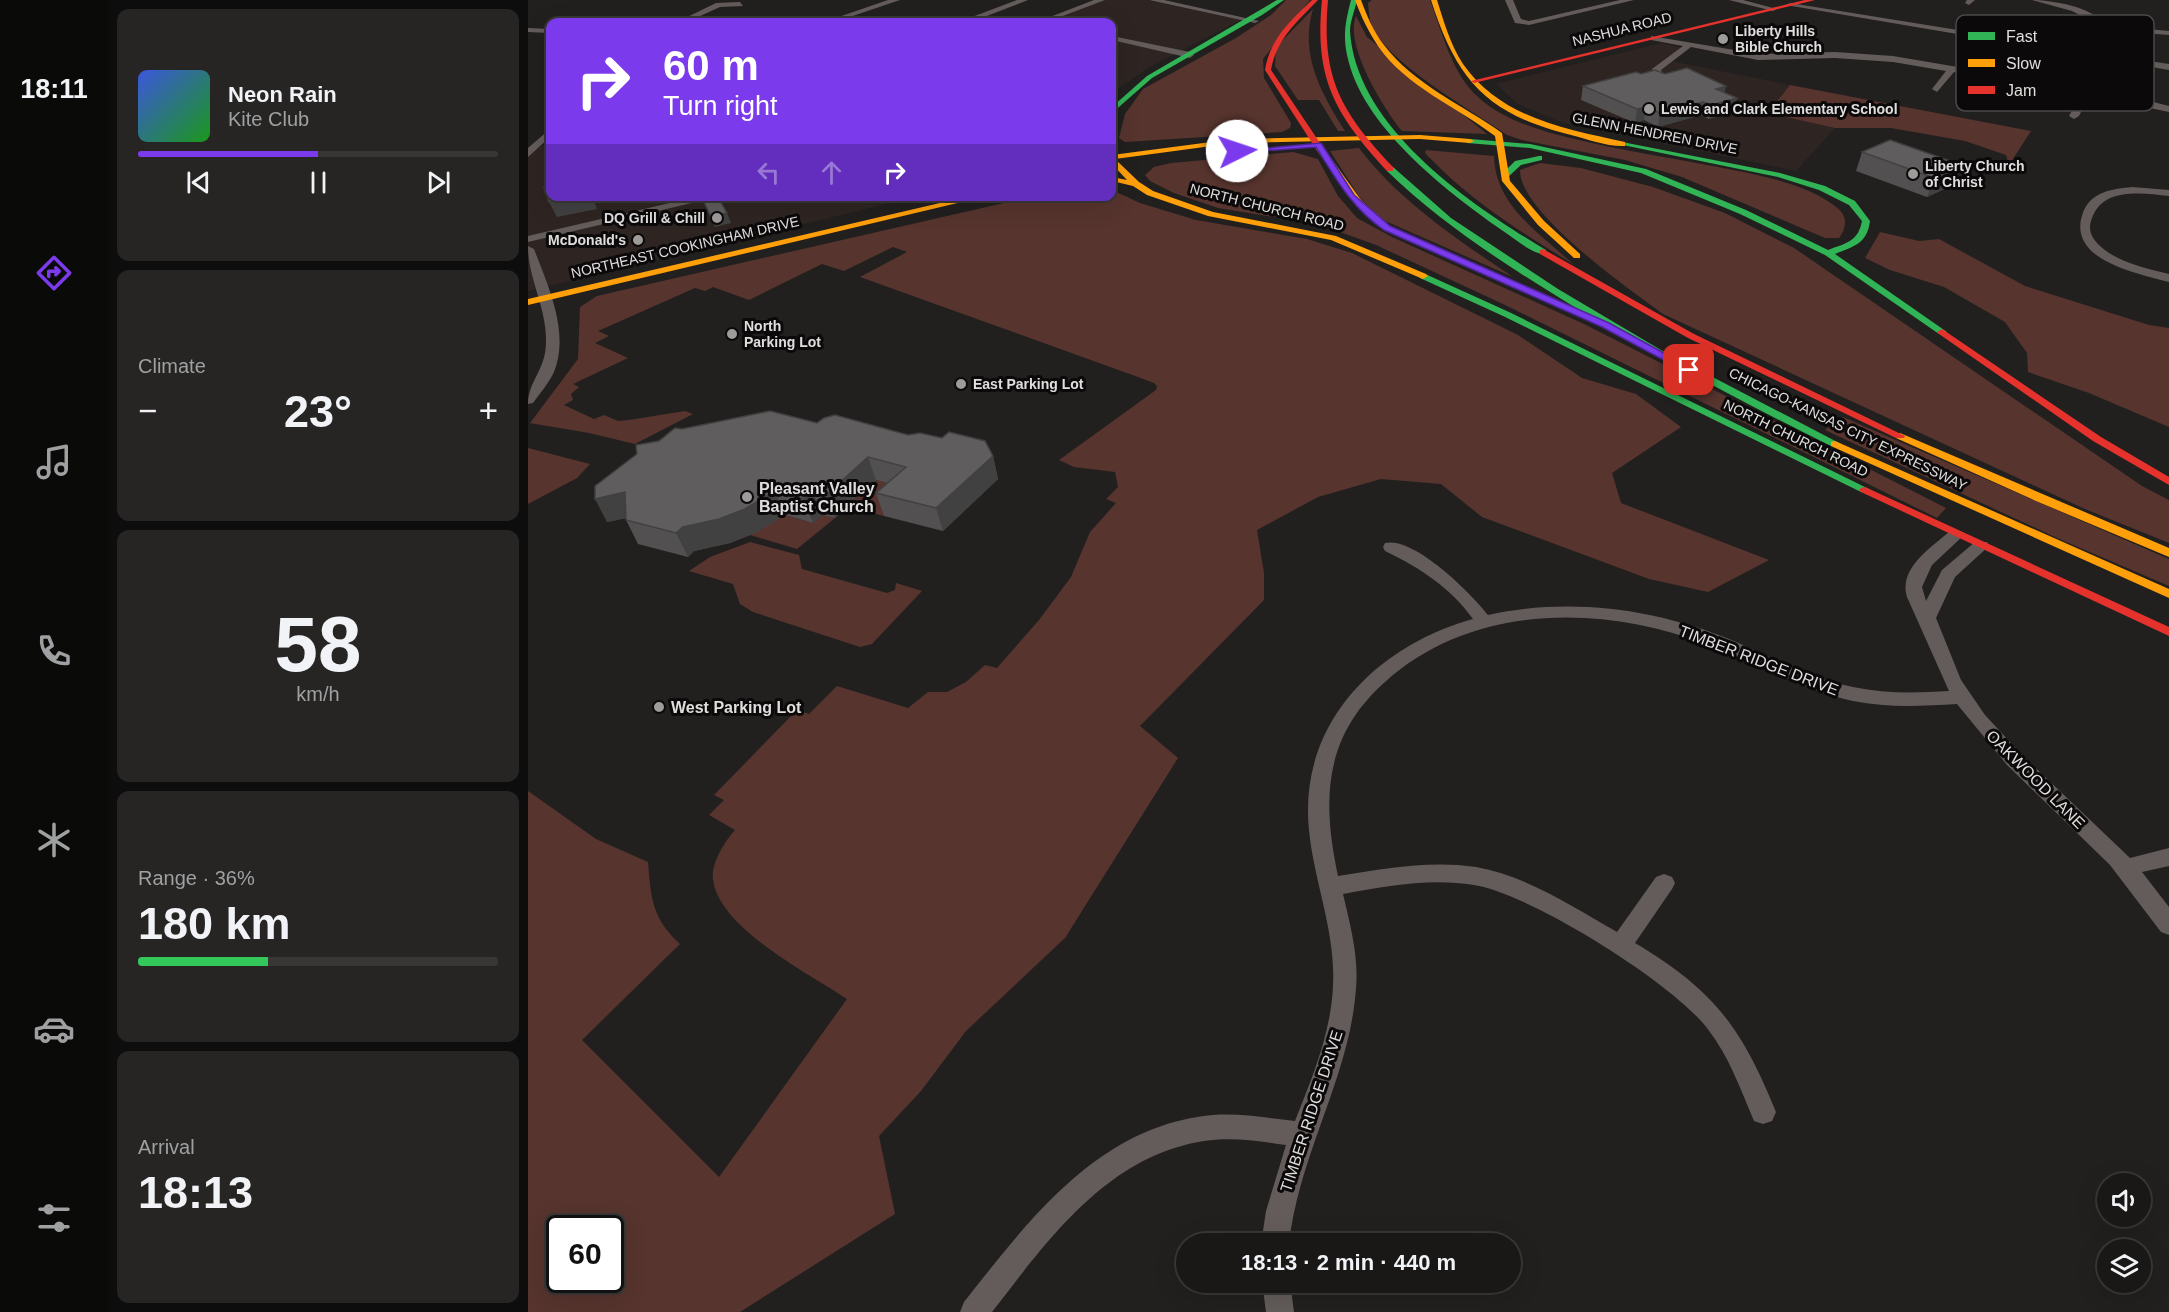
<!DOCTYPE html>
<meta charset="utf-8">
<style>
:root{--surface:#1a1817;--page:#272524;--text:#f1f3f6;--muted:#9fa0a1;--line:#383736;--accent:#7c3aed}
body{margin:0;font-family:Helvetica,sans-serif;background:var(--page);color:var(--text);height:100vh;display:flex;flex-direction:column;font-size:22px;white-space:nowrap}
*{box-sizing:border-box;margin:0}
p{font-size:20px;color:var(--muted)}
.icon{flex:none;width:33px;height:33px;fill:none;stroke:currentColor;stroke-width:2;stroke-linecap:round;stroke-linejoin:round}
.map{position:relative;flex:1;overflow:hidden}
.sheet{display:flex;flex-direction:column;gap:9px;padding:9px;background:#0e0d0d;width:420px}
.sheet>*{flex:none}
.hud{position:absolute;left:18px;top:18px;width:570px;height:183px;border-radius:12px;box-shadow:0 6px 24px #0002,0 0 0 2px var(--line);background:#7c3aed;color:#fff;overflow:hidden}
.controls{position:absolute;left:1569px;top:1173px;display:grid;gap:12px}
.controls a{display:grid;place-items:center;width:54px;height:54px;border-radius:50%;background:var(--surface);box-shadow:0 6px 24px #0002,0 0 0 2px var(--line);font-size:30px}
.speed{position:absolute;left:18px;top:1215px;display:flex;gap:12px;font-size:30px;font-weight:700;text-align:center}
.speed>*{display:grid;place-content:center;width:78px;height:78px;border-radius:50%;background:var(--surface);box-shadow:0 6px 24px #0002,0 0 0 2px var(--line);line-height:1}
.speed .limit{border:3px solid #111;border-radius:9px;background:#fff;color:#111}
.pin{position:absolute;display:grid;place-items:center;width:51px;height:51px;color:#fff;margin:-26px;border-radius:12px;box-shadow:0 3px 9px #0006}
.me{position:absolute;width:66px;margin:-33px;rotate:86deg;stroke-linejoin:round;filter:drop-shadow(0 0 4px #0008)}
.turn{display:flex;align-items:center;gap:21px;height:126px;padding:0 18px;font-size:27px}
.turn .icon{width:78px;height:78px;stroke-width:2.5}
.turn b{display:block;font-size:42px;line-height:51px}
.lanes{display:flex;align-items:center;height:57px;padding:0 18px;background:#0003;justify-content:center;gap:30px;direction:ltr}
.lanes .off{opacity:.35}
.big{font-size:45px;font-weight:800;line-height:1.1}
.sheet .widget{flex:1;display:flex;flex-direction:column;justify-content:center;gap:9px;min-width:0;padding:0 21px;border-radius:12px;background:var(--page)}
.sheet .dial{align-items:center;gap:0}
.dial b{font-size:78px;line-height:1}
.song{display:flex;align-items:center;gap:18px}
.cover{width:72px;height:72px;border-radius:9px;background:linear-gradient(135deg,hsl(230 70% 55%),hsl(120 70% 35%))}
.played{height:6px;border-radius:3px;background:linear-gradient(90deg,var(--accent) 50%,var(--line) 50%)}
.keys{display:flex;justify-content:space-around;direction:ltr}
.heat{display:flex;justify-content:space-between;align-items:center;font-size:33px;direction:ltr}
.charge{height:9px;border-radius:4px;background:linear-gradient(90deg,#34c759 36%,var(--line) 0)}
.trip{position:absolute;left:648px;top:1233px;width:345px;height:60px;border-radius:30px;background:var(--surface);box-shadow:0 6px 24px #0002,0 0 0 2px var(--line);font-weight:800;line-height:60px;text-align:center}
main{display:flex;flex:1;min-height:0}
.dock{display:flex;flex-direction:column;width:108px;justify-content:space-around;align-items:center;background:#0a0a09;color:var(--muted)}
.dock .icon{width:42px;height:42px}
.dock .selected{color:var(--accent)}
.dock b{font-size:27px;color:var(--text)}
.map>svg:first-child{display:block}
.built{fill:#2e2522}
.green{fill:#57342e;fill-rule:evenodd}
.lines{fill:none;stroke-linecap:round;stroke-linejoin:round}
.street{fill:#635c5a;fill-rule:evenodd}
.fast{fill:#30b455;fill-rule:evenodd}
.slow{fill:#ff9f0a;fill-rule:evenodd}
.jam{fill:#e5322d;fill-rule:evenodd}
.wall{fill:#525050}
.shaded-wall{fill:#424141}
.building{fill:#5f5d5d;stroke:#424141;stroke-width:1.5}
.route{fill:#7c3aed;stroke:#51269a;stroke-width:1.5}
.poi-dot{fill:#9e9b9a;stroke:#0b0909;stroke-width:2}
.labels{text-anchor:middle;stroke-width:6;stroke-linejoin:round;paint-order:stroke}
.far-street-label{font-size:14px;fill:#e0dddd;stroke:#0b0909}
.far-poi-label{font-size:14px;font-weight:bold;fill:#e0dddd;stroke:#0b0909;text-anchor:start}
.poi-label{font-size:16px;font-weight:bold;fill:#e0dddd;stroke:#0b0909;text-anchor:start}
.street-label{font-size:16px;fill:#e0dddd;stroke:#0b0909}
.key{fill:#0b0909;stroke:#4b4949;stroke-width:1.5}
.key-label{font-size:16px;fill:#e0dddd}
</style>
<main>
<nav class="dock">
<b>18:11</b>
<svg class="icon selected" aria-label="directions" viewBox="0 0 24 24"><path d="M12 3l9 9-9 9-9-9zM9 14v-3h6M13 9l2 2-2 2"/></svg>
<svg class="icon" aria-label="music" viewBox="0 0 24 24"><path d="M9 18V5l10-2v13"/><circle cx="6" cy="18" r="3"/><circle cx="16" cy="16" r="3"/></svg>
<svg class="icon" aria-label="phone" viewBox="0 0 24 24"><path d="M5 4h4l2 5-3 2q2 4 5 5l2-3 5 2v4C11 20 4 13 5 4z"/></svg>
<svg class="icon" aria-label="climate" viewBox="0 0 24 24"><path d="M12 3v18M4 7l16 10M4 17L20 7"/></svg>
<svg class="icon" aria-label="car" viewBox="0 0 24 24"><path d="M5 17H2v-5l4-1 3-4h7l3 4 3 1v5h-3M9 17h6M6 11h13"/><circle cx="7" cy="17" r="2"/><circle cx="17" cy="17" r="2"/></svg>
<svg class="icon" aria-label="filters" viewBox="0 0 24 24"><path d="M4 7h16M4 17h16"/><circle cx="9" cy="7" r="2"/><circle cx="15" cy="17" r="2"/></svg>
</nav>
<section class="sheet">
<div class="widget">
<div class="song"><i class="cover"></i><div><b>Neon Rain</b><p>Kite Club</p></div></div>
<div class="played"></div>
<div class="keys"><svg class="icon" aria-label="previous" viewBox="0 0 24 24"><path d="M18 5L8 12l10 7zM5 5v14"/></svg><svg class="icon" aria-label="pause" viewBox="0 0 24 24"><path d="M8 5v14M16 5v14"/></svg><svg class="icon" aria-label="next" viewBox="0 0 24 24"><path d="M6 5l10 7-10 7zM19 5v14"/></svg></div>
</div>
<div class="widget"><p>Climate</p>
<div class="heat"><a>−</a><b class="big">23°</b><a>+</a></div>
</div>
<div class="widget dial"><b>58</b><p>km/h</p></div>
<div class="widget"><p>Range · 36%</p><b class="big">180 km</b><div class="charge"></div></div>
<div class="widget"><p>Arrival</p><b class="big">18:13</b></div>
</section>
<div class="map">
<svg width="1641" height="1312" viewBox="0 0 1641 1312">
<rect width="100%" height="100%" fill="#22201f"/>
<g class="built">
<polygon points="568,0 618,0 713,20 621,67 584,93 584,22 507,22"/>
<polygon points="1133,43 1154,48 1138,60 1262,85 1241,113 1307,128 1268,171 1033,122 990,104 968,84"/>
<polygon points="22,145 22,196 387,197 0,291 0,154 12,146"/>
</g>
<g class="green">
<polygon points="758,0 782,0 735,59 736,78 763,123 762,128 754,132 597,142 591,138 597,114 615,89 708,38 743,15"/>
<path d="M844 0H902C914 32 924 74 950 97 969 115 998 126 1023 133 1074 147 1127 155 1179 165 1219 173 1276 181 1308 207 1320 215 1319 228 1311 238H1297L1154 177 1097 160 994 140 979 135C940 108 870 69 846 31 841 23 841 12 840 3Z"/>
<path d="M785 9C771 54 794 95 817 131H810L791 100H770L747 66 748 47Z"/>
<path d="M828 16 839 37 959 134 874 131C856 109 816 45 828 16Z"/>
<polygon points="1262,85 1503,131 1481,165 1478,155 1437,141 1363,128 1307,128 1240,113"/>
<path d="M831 148C871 201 930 240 985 277L855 220 832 198 802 151Z"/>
<path d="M898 150 966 156C967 205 1011 233 1045 264 992 232 939 198 897 153Z"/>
<polygon points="765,152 790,159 810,196 829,218 864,237 1056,324 1418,508 1409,518 975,304 848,245 790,224 690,208 646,193 622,181 617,175 626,167 643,163"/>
<path d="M1012 163 1053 168 1125 187 1197 213 1266 248 1614 486 1641 500V543L1557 509 1135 314C1101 289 991 212 992 170Z"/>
<path d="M584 190 612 203 668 220 779 239 824 253 990 335 1054 378 1108 394 1153 427 1084 473 1093 503 1241 560 1180 592 1121 579 954 517 913 484 853 479 790 497 729 530 736 573V600L612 726 650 758 537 938 438 1031 393 1091 351 1136 367 1214 212 1312H0V791L68 839 120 862C123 899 124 918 152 944L54 1040 191 1177 319 999C282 974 190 928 185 879 183 863 197 841 207 830L181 815 196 800 186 795 269 710 281 714 309 686 380 708 400 692H419L438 682 457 665 469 668 511 620 543 577 562 532 588 503 578 499 590 487 587 472 546 467 531 460 628 390 629 386 626 383 610 377 332 277 379 252 365 247 316 271 294 264 221 300 185 287 177 291 167 288 70 331 81 336 67 343 100 358 45 384 51 387 43 394 45 400 36 405 66 419 76 415 90 421 101 420 157 411 165 414 107 444 61 433 2 423 50 359 52 307 69 296 476 203 508 197 584 196ZM32 1228H82V1280H32Z"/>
<polygon points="1352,232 1391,241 1411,239 1497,286 1621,325 1641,328 1641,427 1561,393 1500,372 1499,353 1477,322 1416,287 1362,270 1337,258"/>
<polygon points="1315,417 1641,559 1641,586 1529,538 1297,430"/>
<polygon points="0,448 62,464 49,478 0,504"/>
<polygon points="348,480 386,490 356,516 319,507"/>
<polygon points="257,515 285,523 294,515 307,518 269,549 222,535"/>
<polygon points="222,542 271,555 274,569 359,593 367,590 368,583 394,591 344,644 332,647 225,612 212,604 205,584 161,571 182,557"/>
</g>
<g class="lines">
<g class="street">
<polygon points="360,0 372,0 307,22 296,22"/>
<polygon points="489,0 500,0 451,19 444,17"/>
<polygon points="566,0 577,0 519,22 509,22"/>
<polygon points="621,0 636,0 731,21 727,23"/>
<polygon points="977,0 985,0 993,19 1001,21 1092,0 1106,0 1001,25 987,23"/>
<polygon points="1201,0 1215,0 1249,9 1245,11"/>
<polygon points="1439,0 1447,0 1441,5 1437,3"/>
<path d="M1504 0C1522 0 1568 7 1575 25L1641 31V35L1577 30 1569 53 1641 64V70L1258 5 1262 3 1561 51 1569 29 1566 22 1544 11Z"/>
<polygon points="212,2 215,6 192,7 159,22 149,22 188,3"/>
<polygon points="0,28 22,29 22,33 0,32"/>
<polygon points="584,36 662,52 666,55 662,58 584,40"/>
<polygon points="1123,36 1230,54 1307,52 1365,56 1606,97 1641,106 1641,112 1561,95 1551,116 1546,119 1541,116 1553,94 1426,72 1409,92 1404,89 1418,71 1365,62 1307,58 1230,60 1163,47 1133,70 1136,78 1132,81 1129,80 1124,69 1155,46 1123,40"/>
<polygon points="22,129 22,137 0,157 0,148"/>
<path d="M1604 187 1641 190V196C1614 193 1575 187 1564 218 1560 228 1562 235 1569 243 1587 262 1617 268 1641 274V282C1607 273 1535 259 1556 210 1565 191 1585 189 1604 187Z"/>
<polygon points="172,196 193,196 0,242 0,236"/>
<path d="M0 246 6 249C20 286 42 332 26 372 21 383 12 393 5 403L0 404C0 381 18 370 18 342 19 308 0 279 0 246Z"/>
<path d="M1428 530 1436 535 1404 565 1394 587 1398 601 1414 570 1447 542H1459L1461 546 1427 577 1408 618 1433 680 1457 715 1493 754 1602 858 1641 848V866L1614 872 1641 907V935L1633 932 1582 865 1479 765 1429 704C1394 706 1359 708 1325 701 1273 689 1227 662 1177 644 1074 604 943 604 857 682 795 737 794 801 810 876 855 869 902 860 948 867 999 876 1045 907 1089 932L1128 877 1136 874 1144 877 1147 883 1144 889 1107 943C1186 990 1214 1028 1248 1112L1244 1121 1235 1124 1226 1121C1212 1088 1201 1056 1179 1028 1145 983 1001 893 946 885 902 878 858 886 815 894 822 924 831 957 828 988 822 1077 771 1153 761 1244H733L738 1211 758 1145C731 1141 703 1137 676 1141 579 1156 520 1240 464 1312H432L436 1302C501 1220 571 1125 685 1115 712 1113 740 1118 767 1121 784 1078 803 1033 805 986 808 932 786 882 781 830 770 724 848 646 945 619 922 587 892 568 857 551L855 547 857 543C886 536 944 594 960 615 1043 597 1128 609 1206 641 1245 658 1283 679 1325 687 1357 694 1389 693 1421 691L1379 597C1370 568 1404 547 1422 531Z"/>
<polygon points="734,1282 762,1282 766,1312 738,1312"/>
</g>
<g class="fast">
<polygon points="749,0 756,0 734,15 624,78 584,113 584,107 619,76"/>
<path d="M823 0H829C827 10 822 21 822 31 828 128 943 205 1018 250V254C1006 255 988 240 978 233 923 195 839 131 821 63 814 39 817 23 823 0Z"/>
<path d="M942 139 1002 144 1118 169 1218 210 1300 250C1318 243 1330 242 1334 221L1321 205 1291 190 1250 177 1090 144 1094 142 1252 173 1297 186 1327 201 1342 221C1339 244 1326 246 1307 254L1419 332 1411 334 1297 255 1212 214 1113 173 1002 148 939 143V139Z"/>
<polygon points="1011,156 1014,156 1014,160 993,165 980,177 973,175 987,161"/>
<path d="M859 167H865L923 218 1030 289 1133 350 1313 444 1311 446H1303C1212 401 1122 353 1035 300 973 262 912 222 859 171Z"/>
<polygon points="895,273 981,312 1343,490 1337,493 1333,492 975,316 892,278 890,276"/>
</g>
<g class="slow">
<path d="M827 0H833C839 16 845 31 856 45 885 84 935 105 974 133L982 181 1016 221 1052 254V258H1046L1010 225 974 181 967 136C929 107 877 86 850 46 840 31 833 16 827 0Z"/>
<path d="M903 0H909C916 22 922 44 935 64 973 118 1037 129 1097 142V146C1080 147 1059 139 1043 135 959 114 929 81 903 0Z"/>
<polygon points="892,135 942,139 946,141 942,143 892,139 706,143 587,159 611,182 625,191 685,212 808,236 898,274 900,276 895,279 803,240 680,216 619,195 605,186 584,181 584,177 599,180 584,164 584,155 706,139"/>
<polygon points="789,147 795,147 833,200 862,226 992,285 984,287 856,230 827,203 788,149"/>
<polygon points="442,196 459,196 0,305 0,299"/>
<polygon points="1372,433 1641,548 1641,557 1508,501 1368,438 1367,436"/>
<polygon points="1307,441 1641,589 1641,598 1303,446 1303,442"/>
</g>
<g class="jam">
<path d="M784 0H790C769 22 749 38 743 70L796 149 792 151 788 149 737 70C742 39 762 21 784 0Z"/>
<path d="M794 0H800C793 78 813 112 865 167V171H859C807 114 786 79 794 0Z"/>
<polygon points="1277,0 1287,0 946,83 943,81"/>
<polygon points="1015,249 1166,334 1377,436 1376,438 1368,438 1160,338 1012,254 1012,250"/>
<polygon points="1414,329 1573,437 1641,477 1641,485 1565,441 1411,334 1409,332"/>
<polygon points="1337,487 1641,627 1641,636 1333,492 1331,490 1333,488"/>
</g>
</g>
<g class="wall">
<polygon points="1113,74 1197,93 1206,111 1181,119 1173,115 1130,127 1116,120 1107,123 1053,100 1055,86"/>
<polygon points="1334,152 1427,184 1399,197 1328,171"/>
<polygon points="289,423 380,435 465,456 470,479 415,531 356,516 348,493 359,483 348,480 307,518 294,515 285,523 257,515 227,533 202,543 166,551 160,557 110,544 98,520 98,518 79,522 131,441 154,429"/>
</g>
<g class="shaded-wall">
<polygon points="1198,86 1195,100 1188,89"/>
<polygon points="1209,98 1206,111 1181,119 1184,105"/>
<polygon points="1175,102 1173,115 1130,127 1132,113"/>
<polygon points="1118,107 1116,120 1107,123 1109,109"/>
<polygon points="1434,165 1427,184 1399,197 1406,178"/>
<polygon points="50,196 64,196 69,209 29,217 21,202"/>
<polygon points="199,213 203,223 187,227 183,217"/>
<polygon points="465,456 470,479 415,531 408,508"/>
<polygon points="340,457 348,480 307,518 298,495"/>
<polygon points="247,491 257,515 227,533 202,543 166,551 160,557 148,533 155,527"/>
<polygon points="285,491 294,515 285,523 276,499"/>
<polygon points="97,492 109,516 79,522 67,499"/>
</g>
<g class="building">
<polygon points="1159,68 1198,86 1188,89 1209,98 1184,105 1175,102 1132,113 1118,107 1109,109 1055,86 1108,72 1113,74 1127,70 1137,74"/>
<polygon points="1362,140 1434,165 1406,178 1334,152"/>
<polygon points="22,186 22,196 50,196 21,202 16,187"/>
<polygon points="191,199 199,213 183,217 176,202"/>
<polygon points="242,411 289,423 296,418 307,415 380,435 392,433 414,438 421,432 457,441 465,456 408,508 348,493 378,467 340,457 298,495 285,491 276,499 247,491 217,509 191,519 155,527 148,533 98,520 97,492 67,499 67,486 109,454 108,445 131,441 147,428 154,429"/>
</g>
<path class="route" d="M793 143 826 195 862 226 1081 323 1167 370 1158 372 1074 327 856 230C824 208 808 179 788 147L709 153 705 151Z"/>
<g class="poi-dot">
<circle cx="1195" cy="39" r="6"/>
<circle cx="1121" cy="109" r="6"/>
<circle cx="1385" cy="174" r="6"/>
<circle cx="189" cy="218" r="6"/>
<circle cx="110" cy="240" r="6"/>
<circle cx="204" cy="334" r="6"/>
<circle cx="433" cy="384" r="6"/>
<circle cx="219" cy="497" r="6"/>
<circle cx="131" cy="707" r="6"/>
</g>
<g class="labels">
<g class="far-street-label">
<text transform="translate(1094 29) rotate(-14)" y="5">NASHUA ROAD</text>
<text transform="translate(1127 133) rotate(11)" y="5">GLENN HENDREN DRIVE</text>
<text transform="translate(739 207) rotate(14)" y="5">NORTH CHURCH ROAD</text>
<text transform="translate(157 247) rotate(-13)" y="5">NORTHEAST COOKINGHAM DRIVE</text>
<text transform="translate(1320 429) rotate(26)" y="5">CHICAGO-KANSAS CITY EXPRESSWAY</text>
<text transform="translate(1268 438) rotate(26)" y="5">NORTH CHURCH ROAD</text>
</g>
<g class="far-poi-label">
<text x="1207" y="36">Liberty Hills<tspan x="1207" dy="16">Bible Church</tspan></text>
<text x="1133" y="114">Lewis and Clark Elementary School</text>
<text x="1397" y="171">Liberty Church<tspan x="1397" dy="16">of Christ</tspan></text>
<text x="177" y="223" text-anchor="end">DQ Grill &amp; Chill</text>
<text x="98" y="245" text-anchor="end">McDonald's</text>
<text x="216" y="331">North<tspan x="216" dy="16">Parking Lot</tspan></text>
<text x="445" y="389">East Parking Lot</text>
</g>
<g class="poi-label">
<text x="231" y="494">Pleasant Valley<tspan x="231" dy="18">Baptist Church</tspan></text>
<text x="143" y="713">West Parking Lot</text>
</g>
<g class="street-label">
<text transform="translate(1231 660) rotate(21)" y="6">TIMBER RIDGE DRIVE</text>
<text transform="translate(1508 779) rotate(45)" y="6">OAKWOOD LANE</text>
<text transform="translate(783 1111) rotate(-72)" y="6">TIMBER RIDGE DRIVE</text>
</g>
</g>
<rect x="1428" y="15" width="198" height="96" rx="9" class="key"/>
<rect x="1440" y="32" width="27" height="8" fill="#30b455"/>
<rect x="1440" y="59" width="27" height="8" fill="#ff9f0a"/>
<rect x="1440" y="86" width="27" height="8" fill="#e5322d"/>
<g class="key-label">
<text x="1478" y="42">Fast</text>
<text x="1478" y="69">Slow</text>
<text x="1478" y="96">Jam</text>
</g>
</svg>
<div class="controls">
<a><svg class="icon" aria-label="sound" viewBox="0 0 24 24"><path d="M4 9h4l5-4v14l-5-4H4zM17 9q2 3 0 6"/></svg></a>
<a><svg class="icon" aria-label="layers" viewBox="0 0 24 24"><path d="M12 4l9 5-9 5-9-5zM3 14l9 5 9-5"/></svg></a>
</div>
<div class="speed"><div class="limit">60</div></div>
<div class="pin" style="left:1161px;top:370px;background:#d93025"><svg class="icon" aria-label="arrive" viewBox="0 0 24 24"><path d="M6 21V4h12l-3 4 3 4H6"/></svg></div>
<svg class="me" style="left:709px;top:151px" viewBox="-20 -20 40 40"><circle r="19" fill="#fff"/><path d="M0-13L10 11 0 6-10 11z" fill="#7c3aed"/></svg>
<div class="trip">18:13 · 2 min · 440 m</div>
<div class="hud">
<div class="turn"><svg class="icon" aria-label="right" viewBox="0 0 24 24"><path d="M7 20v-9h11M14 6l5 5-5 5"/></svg><div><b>60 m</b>Turn right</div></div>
<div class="lanes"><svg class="icon off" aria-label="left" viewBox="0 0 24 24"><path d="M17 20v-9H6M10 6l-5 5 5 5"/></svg><svg class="icon off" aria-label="ahead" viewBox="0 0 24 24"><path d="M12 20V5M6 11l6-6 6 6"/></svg><svg class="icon" aria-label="right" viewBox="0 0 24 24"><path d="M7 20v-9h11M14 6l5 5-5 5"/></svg></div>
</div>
</div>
</main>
